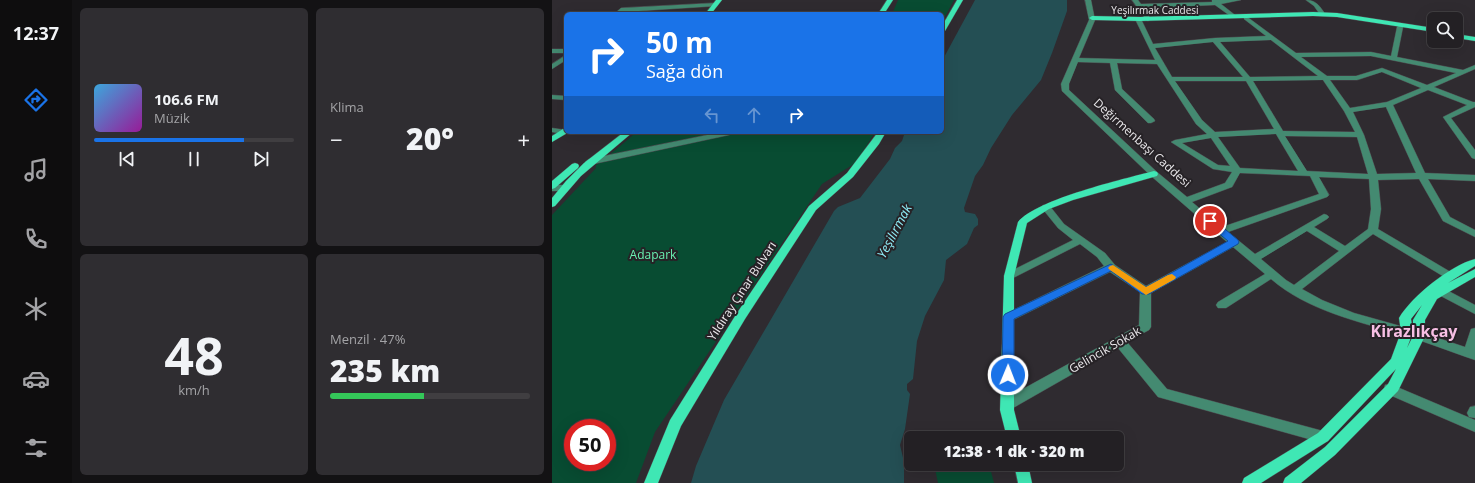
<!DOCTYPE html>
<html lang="tr">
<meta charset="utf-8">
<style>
:root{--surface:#232024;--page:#2f2d31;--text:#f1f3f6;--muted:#a3a3a6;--line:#403e41;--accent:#1a73e8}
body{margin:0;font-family:"Open Sans",sans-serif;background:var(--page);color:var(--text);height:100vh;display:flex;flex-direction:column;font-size:15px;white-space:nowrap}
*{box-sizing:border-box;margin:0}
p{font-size:13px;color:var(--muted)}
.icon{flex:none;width:22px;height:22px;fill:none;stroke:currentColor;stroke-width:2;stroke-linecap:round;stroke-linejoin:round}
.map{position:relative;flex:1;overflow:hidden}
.details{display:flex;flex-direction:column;gap:8px;padding:8px;background:#131214;width:480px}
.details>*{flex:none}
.banner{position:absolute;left:12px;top:12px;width:380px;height:122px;border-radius:6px;box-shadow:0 4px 16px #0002,0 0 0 1px var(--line);background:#1a73e8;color:#fff;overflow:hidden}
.fabs{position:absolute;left:875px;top:12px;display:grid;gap:8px}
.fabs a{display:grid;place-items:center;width:36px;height:36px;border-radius:6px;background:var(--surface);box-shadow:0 4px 16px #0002,0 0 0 1px var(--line);font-size:20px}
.speed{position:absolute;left:12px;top:419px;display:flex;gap:8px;font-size:20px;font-weight:700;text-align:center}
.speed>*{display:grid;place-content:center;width:52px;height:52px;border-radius:50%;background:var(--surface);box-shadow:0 4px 16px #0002,0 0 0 1px var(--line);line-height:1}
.speed .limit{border:6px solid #d22;background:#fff;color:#111}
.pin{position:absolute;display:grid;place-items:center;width:34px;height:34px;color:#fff;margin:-17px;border:2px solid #fff;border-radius:50%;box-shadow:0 1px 4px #0007}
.me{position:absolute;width:44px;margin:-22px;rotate:1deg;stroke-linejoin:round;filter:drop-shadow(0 0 3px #0008)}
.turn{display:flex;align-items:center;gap:14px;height:84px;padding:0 16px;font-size:18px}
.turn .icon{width:52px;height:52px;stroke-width:2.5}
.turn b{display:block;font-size:28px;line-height:34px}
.lanes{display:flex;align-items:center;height:38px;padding:0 16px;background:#0003;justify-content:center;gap:20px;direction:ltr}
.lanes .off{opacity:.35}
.big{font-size:30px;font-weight:800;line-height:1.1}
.details .card{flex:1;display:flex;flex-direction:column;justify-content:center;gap:6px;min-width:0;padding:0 14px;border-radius:6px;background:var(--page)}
.details .dial{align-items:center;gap:0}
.dial b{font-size:52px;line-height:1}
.song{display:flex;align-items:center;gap:12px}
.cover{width:48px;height:48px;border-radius:6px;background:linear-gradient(135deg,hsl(200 70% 55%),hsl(300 70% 35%))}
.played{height:4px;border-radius:2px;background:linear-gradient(90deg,var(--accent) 75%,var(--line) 75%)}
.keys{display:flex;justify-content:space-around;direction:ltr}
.heat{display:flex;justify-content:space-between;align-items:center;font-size:22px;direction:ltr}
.charge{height:6px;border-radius:3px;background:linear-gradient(90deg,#34c759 47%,var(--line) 0)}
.details .tiles{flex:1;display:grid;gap:8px;grid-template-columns:repeat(2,1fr)}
.trip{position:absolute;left:352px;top:431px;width:220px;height:40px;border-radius:6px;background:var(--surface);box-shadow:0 4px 16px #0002,0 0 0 1px var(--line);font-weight:800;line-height:40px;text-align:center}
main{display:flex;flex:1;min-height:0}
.tab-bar{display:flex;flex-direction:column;width:72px;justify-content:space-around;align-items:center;background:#0e0d0e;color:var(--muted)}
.tab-bar .icon{width:28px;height:28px}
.tab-bar .active{color:var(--accent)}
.tab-bar b{font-size:18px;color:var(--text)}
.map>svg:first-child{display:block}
.green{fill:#084c32;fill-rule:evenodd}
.water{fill:#244f54}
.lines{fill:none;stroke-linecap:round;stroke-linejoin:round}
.minor-casing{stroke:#4d494e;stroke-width:1}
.major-casing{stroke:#4d494e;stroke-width:1}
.minor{fill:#448a71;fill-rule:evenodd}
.major{fill:#3fe7b4;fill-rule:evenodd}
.route{fill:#1a73e8;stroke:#114b97}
.slow{fill:#f59e0b}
.labels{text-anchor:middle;stroke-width:4;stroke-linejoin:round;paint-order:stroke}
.far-street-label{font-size:10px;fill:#eae8eb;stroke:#262226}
.street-label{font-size:12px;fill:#eae8eb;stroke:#262226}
.park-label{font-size:12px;fill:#69f2b2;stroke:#262226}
.water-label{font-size:13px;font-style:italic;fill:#8fedf7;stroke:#262226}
.district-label{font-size:16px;font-weight:bold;fill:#f7bfe4;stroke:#262226}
</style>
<main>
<nav class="tab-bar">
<b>12:37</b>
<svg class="icon active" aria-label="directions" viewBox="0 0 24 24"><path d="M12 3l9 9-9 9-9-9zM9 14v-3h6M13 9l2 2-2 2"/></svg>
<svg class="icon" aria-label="music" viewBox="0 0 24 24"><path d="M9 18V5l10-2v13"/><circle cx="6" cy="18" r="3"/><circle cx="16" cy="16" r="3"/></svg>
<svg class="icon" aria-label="phone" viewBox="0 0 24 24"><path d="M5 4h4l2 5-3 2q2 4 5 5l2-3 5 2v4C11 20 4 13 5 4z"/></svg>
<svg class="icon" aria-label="climate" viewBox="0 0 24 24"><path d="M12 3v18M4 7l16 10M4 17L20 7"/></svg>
<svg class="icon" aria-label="car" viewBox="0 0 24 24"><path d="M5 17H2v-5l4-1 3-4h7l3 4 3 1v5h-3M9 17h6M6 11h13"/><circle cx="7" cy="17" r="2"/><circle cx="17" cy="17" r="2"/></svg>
<svg class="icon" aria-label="filters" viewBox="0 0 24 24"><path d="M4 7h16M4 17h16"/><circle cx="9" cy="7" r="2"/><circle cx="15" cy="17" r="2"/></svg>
</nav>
<section class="details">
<div class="tiles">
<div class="card">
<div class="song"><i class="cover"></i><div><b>106.6 FM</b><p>Müzik</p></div></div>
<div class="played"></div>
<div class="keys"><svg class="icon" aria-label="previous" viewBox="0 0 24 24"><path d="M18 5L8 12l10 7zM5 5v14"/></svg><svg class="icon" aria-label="pause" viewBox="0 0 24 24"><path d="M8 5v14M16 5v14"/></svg><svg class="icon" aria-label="next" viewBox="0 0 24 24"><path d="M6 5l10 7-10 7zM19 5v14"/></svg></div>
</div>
<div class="card"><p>Klima</p>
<div class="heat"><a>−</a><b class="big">20°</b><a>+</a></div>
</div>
<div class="card dial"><b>48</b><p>km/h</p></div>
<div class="card"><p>Menzil · 47%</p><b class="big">235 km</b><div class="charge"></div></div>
</div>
</section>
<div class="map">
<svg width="923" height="483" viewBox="0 0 923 483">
<rect width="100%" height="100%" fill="#2f2b30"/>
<g class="green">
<polygon points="346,0 402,0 390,22 390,14 340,14"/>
<path d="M85 132H323L305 162 270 184 103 432 84 483H0V215L44 168V165C48 164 78 137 85 132ZM21 428H55V462H21Z"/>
<polygon points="382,464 437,464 442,483 386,483"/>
</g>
<polygon class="water" points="423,0 515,0 515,11 500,53 489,80 460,115 439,148 431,165 423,176 412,208 413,212 423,214 426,219 426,225 422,228 415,244 394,260 392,280 373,316 365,341 361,379 355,384 355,390 358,394 353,429 348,445 352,462 352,483 139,483 144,466 172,400 282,211 286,207 308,198 338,159 343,148 350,141 353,132 390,132 390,61"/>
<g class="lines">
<g class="minor-casing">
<g id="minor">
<path d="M533 0H539L543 20 527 58 603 60 584 21 587 19 590 21 601 44 663 38 714 36 692 19V17L694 16 744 53 819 52 839 56 845 27 848 25 851 27 845 57 911 70 923 65V69L882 87 921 102H923V107L899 118 923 150V159L920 158 891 117 915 105 876 90 841 105 873 173 923 175V181L876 179 898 217 923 230V237L891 221 867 179 826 180 829 209 826 229 902 274 903 276 902 278H894L821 234 750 289 770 300 802 313 859 329 913 347 919 329 923 328V360C899 352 875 342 850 335 806 321 756 311 719 279L674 308H666L664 305 666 302 713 274 681 247 599 293V327L597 330 575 342 615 389 771 431 776 433 778 437 776 441 771 443 606 397 566 348 461 408 456 409 451 408 449 404 451 400 587 325 588 292 558 272 461 320H453L451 317 453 314 552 266 545 257 528 244 461 278H453L452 276 453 274 521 240 506 228 489 207 491 205H497L512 224 553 253 563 265 594 286 675 242 599 176 510 91 509 84 537 20ZM719 40 766 76 698 77 668 42ZM661 42 691 77H620L603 48ZM819 56 904 73 875 85 830 68 804 76H775L749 57ZM526 62 558 63 563 90 596 123H599L603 121 602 119 570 89 565 63 605 64 644 124 655 134 623 140 619 142 661 169 680 172 673 183 635 197 605 172 517 90V84ZM830 72 869 88 835 102 798 108 778 80H805ZM771 80 792 111 803 132 731 131 701 81ZM623 81H694L722 129 663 132 650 120ZM834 107 864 173 825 174 812 135 801 112ZM724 134 746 171 688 168 666 137ZM733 136 805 137 816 174 755 171ZM659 138 678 166 666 165 630 143ZM688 173 758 176 767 194 670 227 640 202 680 187ZM767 177 817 179 819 209 816 229 793 246 762 227 775 219 777 217 775 215 772 214 703 254 676 232 775 197 777 195ZM755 231 787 251 742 285 734 280 709 259Z"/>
<polygon points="580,0 586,0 589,4 660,2 660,0 689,0 669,4 683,15 684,16 681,18 663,5 591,8 599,19 596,21 594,20"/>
<path d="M754 0C765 0 768 7 774 15L773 16H769L762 6Z"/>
<polygon points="163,3 165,4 165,6 71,12 68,14 62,14 69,8"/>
<rect x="0" y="49" width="14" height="4"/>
<polygon points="14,55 14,60 0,69 0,64"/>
<polygon points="0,95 14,96 14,100 0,99"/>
<polygon points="0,128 14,130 14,132 16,132 12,134 0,132"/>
<polygon points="170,132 181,133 177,135 37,165 33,162 37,159"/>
<polygon points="0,185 11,185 15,188 11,191 0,191"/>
<polygon points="889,287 923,305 923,314 885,294 884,291 885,288"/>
<polygon points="838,384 923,420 923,432 833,393 832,389 833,385"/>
<polygon points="923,406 923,418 917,417 915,413 918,407"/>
</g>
</g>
<g class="major-casing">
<g id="major">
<polygon points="164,0 170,0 159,14 153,14"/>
<polygon points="335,0 341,0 332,14 326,14"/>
<polygon points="405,0 411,0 393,31 390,33 390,26"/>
<polygon points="761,12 785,13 882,28 882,32 785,17 761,16 588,21 540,20 537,18 540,16 588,17"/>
<polygon points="904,34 923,37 923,41 904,38"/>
<polygon points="11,129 14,129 14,132 17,132 0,142 0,136"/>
<polygon points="72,132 81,132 29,176 3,206 0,207 0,198 14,181 32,163"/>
<polygon points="326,132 334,132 327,144 301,177 264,210 193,319 129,426 106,483 92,483 118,420 185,313 257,206 295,173"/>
<polygon points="23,163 26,164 27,166 26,168 3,188 0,189 0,181 20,164"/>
<path d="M602 171 605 172 606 174 605 176 521 200 497 209 475 223 462 276V410L469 438H455L448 410 452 276 466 222C485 199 572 179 602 171Z"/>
<path d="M923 259V266L896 283 923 269V277L885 299 873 320V336L846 391 783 455 749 483H731L733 478 773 447 836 384 844 369 776 441 709 483H690L692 478 766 433 839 359 849 332 847 318C860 296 899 265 923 259ZM870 305 861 320V336L855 348 861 332 859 319Z"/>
<polygon points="462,464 476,464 480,483 466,483"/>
</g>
</g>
<use href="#minor" class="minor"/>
<use href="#major" class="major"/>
</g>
<polygon class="route" points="658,218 661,219 686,240 687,242 686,244 597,294 590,294 559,271 462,319 462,375 460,378 456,380 452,378 450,375 451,317 453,314 559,264 594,287 676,241 654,223 653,221"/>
<polygon class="slow" points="561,265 594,287 616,275 620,274 624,277 623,279 594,295 558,270 556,268 558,266"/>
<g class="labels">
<g class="far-street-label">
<text x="603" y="14">Yeşilırmak Caddesi</text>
</g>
<g class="street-label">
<text transform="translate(590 143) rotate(42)" y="4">Değirmenbaşı Caddesi</text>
<text transform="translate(190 291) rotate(-57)" y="4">Yıldıray Çınar Bulvarı</text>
<text transform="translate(553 350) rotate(-30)" y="4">Gelincik Sokak</text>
</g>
<g class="park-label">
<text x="101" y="259">Adapark</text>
</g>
<g class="water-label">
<text transform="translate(342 231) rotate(-62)" y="5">Yeşilırmak</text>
</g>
<g class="district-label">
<text x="862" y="337">Kirazlıkçay</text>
</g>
</g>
</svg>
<div class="fabs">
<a><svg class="icon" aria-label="search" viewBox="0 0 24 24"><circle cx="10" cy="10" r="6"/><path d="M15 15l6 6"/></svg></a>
</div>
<div class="speed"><div class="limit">50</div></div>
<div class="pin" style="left:658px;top:221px;background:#d93025"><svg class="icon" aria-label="arrive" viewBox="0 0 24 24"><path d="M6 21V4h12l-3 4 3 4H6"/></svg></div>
<svg class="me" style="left:456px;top:375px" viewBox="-20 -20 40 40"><circle r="17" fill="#1a73e8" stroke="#fff" stroke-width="3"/><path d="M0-11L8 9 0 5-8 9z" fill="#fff"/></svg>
<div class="trip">12:38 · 1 dk · 320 m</div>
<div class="banner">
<div class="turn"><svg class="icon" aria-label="right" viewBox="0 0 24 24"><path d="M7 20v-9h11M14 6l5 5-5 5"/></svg><div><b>50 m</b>Sağa dön</div></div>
<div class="lanes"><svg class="icon off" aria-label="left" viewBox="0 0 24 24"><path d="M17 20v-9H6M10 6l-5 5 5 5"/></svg><svg class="icon off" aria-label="ahead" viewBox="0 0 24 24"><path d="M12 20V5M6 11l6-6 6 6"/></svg><svg class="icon" aria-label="right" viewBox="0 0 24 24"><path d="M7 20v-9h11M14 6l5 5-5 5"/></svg></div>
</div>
</div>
</main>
